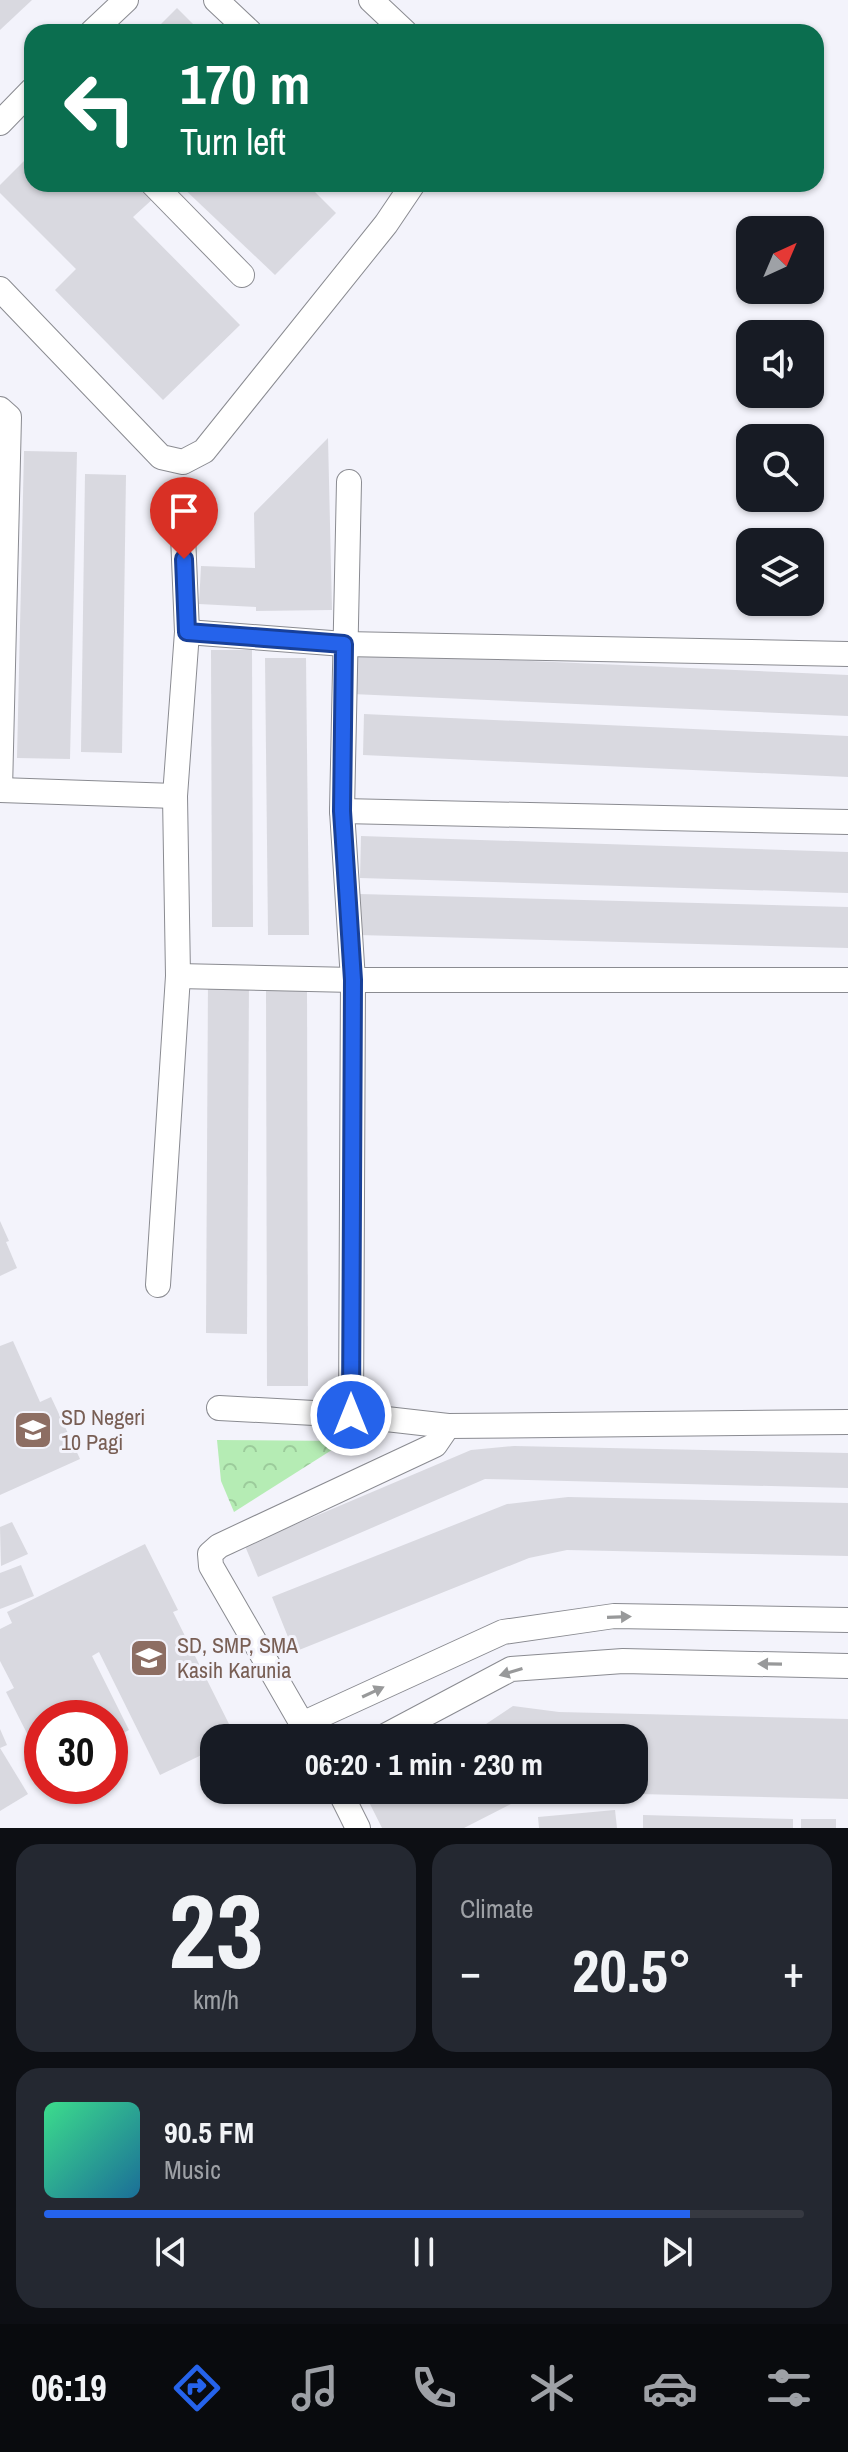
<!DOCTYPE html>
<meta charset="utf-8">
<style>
:root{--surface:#171b24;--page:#242831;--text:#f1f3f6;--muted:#9ea1a6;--line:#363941;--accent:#2563eb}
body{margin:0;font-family:"Archivo Narrow",sans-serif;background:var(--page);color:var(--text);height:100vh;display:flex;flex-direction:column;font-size:30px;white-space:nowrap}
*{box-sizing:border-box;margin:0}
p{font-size:26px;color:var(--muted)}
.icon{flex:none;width:44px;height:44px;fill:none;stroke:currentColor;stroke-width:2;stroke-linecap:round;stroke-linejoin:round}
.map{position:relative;height:1828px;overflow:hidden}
.side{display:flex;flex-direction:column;gap:16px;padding:16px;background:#0d0f14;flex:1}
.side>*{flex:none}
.hud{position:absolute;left:24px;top:24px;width:800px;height:168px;border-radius:24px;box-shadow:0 2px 6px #0004;background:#0b6e4f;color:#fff;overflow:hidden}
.needle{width:52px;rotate:44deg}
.controls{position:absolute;left:736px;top:216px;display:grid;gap:16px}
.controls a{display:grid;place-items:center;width:88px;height:88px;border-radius:16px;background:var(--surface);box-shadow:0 2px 6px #0004;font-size:40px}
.speed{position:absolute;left:24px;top:1700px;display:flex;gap:16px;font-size:40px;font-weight:700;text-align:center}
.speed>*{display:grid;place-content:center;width:104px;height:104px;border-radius:50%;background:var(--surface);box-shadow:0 2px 6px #0004;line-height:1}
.speed .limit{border:12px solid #d22;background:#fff;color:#111}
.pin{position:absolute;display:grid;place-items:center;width:68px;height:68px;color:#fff;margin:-82px -34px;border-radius:50% 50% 50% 0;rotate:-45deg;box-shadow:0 0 8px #0007}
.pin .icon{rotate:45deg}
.me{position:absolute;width:88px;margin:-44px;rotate:0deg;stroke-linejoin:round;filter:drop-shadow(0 0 6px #0008)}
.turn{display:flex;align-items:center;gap:28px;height:168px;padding:0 24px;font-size:36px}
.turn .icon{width:104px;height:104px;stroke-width:2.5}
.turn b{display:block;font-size:56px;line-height:68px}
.big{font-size:60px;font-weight:800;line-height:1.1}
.side .widget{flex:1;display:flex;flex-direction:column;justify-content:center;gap:12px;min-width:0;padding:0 28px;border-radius:24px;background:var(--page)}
.side .dial{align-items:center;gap:0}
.dial b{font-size:104px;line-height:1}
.song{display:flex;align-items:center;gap:24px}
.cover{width:96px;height:96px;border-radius:12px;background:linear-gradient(135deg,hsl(150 70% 55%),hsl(200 70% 35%))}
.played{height:8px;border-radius:4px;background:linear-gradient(90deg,var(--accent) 85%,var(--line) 85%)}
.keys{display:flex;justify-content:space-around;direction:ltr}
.heat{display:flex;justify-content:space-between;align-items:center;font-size:44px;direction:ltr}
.side .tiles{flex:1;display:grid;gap:16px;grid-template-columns:1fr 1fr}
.widget:last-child{grid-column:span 2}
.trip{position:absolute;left:200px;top:1724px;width:448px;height:80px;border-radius:24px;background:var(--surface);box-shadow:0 2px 6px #0004;font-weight:800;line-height:80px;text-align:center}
.dock{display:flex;height:128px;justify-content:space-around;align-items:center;background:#090b0e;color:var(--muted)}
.dock .icon{width:56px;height:56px}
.dock .current{color:var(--accent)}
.dock b{font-size:36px;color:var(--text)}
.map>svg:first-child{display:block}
.park{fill:url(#park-crowns)}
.building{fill:#d9d9e0}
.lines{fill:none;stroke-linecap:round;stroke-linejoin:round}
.street-casing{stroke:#8a8b91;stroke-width:26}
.street{stroke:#fff;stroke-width:24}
.oneway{fill:#98999a}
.route-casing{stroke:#184099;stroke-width:20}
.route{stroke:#2563eb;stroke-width:14}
.labels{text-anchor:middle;stroke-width:6;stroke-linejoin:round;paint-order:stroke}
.education-label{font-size:22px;fill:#785e54;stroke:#f3f3fb;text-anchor:start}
</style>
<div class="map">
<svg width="848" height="1828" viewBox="0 0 848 1828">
<defs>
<pattern id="park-crowns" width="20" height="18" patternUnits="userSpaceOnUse" patternTransform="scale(2)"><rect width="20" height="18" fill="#b5ecb4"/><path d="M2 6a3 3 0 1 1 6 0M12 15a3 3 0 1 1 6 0" fill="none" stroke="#9ccb9b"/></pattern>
</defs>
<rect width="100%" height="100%" fill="#f3f3fb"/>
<polygon class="park" points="217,1440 346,1441 234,1512 221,1481"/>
<g class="building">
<polygon points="0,0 32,0 0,30"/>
<polygon points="177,8 201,32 153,32"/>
<polygon points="32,153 32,184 144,184 156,196 133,217 240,325 163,400 55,290 76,269 0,193 0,185"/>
<polygon points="179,184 307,184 336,213 275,275"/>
<polygon points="328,438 332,610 256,611 256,607 199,604 201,566 255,568 254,513"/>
<polygon points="24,451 77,452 70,759 17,758"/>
<polygon points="85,474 126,475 122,753 81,752"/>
<polygon points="211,650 252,650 253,927 212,927"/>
<polygon points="353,653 848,675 848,716 352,694"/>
<polygon points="265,658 306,658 309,935 268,935"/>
<polygon points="364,714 848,736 848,777 363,755"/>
<polygon points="361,836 848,852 848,893 360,878"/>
<polygon points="359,894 848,907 848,948 358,935"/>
<polygon points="208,981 249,981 247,1334 206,1333"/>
<polygon points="266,989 307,989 308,1386 267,1386"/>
<polygon points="0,1221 9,1241 6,1242 17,1268 0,1276"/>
<polygon points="13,1341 40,1402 51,1397 80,1459 0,1495 0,1346"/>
<polygon points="514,1446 848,1453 848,1488 485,1479 258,1577 245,1546 471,1450"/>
<polygon points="568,1497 848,1503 848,1556 567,1550 529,1558 294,1652 272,1597 507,1504"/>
<polygon points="12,1522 28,1554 1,1566 0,1527"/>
<polygon points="145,1544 178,1610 173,1612 236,1738 214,1738 214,1749 160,1775 99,1652 92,1656 129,1730 110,1740 110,1718 42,1718 42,1763 6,1692 14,1688 0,1661 0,1629 12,1623 7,1612"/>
<polygon points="21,1565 34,1596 0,1609 0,1573"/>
<polygon points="513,1706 559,1712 848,1719 848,1799 597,1793 597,1790 634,1790 634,1738 465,1738"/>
<polygon points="0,1729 7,1745 0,1748"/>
<polygon points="0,1748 28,1794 0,1811"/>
<polygon points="363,1790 559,1790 559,1791 515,1802 464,1828 382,1828"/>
<polygon points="615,1810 617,1828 539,1828 538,1817"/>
<polygon points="643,1815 793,1819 793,1828 643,1828"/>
<rect x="801" y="1819" width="35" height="9"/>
</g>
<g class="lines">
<g class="street-casing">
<g id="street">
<polyline points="216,0 250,32"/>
<polyline points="371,0 405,32"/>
<polyline points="92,32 126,0"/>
<polyline points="0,123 32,90"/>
<polyline points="153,184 242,275"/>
<polyline points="0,289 161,457 183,462 204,451 386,224 413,184"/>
<polyline points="0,409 9,417 0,790"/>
<polyline points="349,482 342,811 353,980 351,1415"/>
<polyline points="187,632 344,644 848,654"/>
<polyline points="0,790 175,796"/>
<polyline points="342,811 848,822"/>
<polyline points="178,976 353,980 848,980"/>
<polyline points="158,1285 178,976 175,796 187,632 183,535"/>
<polyline points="219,1408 351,1415 448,1426 848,1422"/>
<polyline points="302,1724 503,1632 614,1616 848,1620"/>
<polyline points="309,1736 211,1566 210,1554 219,1546 435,1445 448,1426"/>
<polyline points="381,1738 511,1669 623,1661 848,1666"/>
<polyline points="339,1790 358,1828"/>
</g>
</g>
<use href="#street" class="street"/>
</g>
<defs><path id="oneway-solid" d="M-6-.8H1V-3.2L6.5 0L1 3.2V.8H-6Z" transform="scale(2)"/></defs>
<g class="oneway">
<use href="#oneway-solid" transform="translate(619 1617) rotate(-2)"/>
<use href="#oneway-solid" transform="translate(770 1664) rotate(-179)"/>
<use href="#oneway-solid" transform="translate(511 1672) rotate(163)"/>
<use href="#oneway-solid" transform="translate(373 1692) rotate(-25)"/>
</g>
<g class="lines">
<g class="route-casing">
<polyline id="route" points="184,559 187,632 344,644 342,811 353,980 351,1415"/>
</g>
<use href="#route" class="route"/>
</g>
<defs>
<g id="school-square" transform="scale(2)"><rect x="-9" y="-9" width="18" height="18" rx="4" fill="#8d6e63" stroke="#f3f3fb"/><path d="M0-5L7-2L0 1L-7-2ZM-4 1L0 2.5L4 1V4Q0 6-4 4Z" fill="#fff"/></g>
</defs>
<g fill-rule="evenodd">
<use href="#school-square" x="33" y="1430"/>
<use href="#school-square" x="149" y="1658"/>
</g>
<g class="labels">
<g class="education-label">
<text x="61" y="1425">SD Negeri<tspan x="61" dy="25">10 Pagi</tspan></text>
<text x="177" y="1653">SD, SMP, SMA<tspan x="177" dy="25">Kasih Karunia</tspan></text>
</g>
</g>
</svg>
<div class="controls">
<a><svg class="needle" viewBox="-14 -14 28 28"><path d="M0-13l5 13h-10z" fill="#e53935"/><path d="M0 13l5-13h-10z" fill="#9ea1a6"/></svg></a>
<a><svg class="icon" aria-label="sound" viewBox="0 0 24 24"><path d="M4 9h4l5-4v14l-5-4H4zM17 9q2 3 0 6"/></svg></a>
<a><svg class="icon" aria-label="search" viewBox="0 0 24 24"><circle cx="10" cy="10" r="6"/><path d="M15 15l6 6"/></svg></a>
<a><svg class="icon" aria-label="layers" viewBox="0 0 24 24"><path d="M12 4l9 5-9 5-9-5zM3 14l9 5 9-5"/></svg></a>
</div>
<div class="speed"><div class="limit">30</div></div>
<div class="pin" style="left:184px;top:559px;background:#d93025"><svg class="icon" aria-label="arrive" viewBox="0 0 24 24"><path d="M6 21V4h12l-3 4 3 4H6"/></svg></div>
<svg class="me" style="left:351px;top:1415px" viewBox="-20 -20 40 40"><circle r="17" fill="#2563eb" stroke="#fff" stroke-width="3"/><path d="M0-11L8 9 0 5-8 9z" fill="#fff"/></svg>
<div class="trip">06:20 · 1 min · 230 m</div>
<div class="hud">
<div class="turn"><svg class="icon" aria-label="left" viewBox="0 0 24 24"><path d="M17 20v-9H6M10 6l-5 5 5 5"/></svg><div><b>170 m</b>Turn left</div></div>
</div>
</div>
<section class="side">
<div class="tiles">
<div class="widget dial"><b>23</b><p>km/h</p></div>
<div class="widget"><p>Climate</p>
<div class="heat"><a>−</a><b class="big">20.5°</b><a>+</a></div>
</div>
<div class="widget">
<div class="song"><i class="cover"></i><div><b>90.5 FM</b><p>Music</p></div></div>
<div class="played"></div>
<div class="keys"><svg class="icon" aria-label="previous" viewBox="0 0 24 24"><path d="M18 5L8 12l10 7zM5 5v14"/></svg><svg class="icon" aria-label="pause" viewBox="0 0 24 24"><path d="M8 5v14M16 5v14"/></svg><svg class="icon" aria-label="next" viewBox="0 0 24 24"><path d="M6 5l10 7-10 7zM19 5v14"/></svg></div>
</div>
</div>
</section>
<nav class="dock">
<b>06:19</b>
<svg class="icon current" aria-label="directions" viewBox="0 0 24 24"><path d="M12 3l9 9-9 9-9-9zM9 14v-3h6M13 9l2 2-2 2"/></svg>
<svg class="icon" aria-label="music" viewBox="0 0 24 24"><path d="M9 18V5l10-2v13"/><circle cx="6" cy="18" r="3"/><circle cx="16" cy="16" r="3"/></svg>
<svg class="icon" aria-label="phone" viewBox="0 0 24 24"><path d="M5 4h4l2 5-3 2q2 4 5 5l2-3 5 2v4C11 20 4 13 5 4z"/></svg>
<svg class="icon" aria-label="climate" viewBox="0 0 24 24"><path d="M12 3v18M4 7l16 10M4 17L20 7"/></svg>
<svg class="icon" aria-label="car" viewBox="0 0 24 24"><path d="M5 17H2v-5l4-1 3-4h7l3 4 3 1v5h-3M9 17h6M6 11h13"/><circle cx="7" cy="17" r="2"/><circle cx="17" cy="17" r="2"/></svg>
<svg class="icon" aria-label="filters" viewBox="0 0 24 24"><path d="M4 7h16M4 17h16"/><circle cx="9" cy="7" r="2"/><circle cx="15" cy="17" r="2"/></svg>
</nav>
